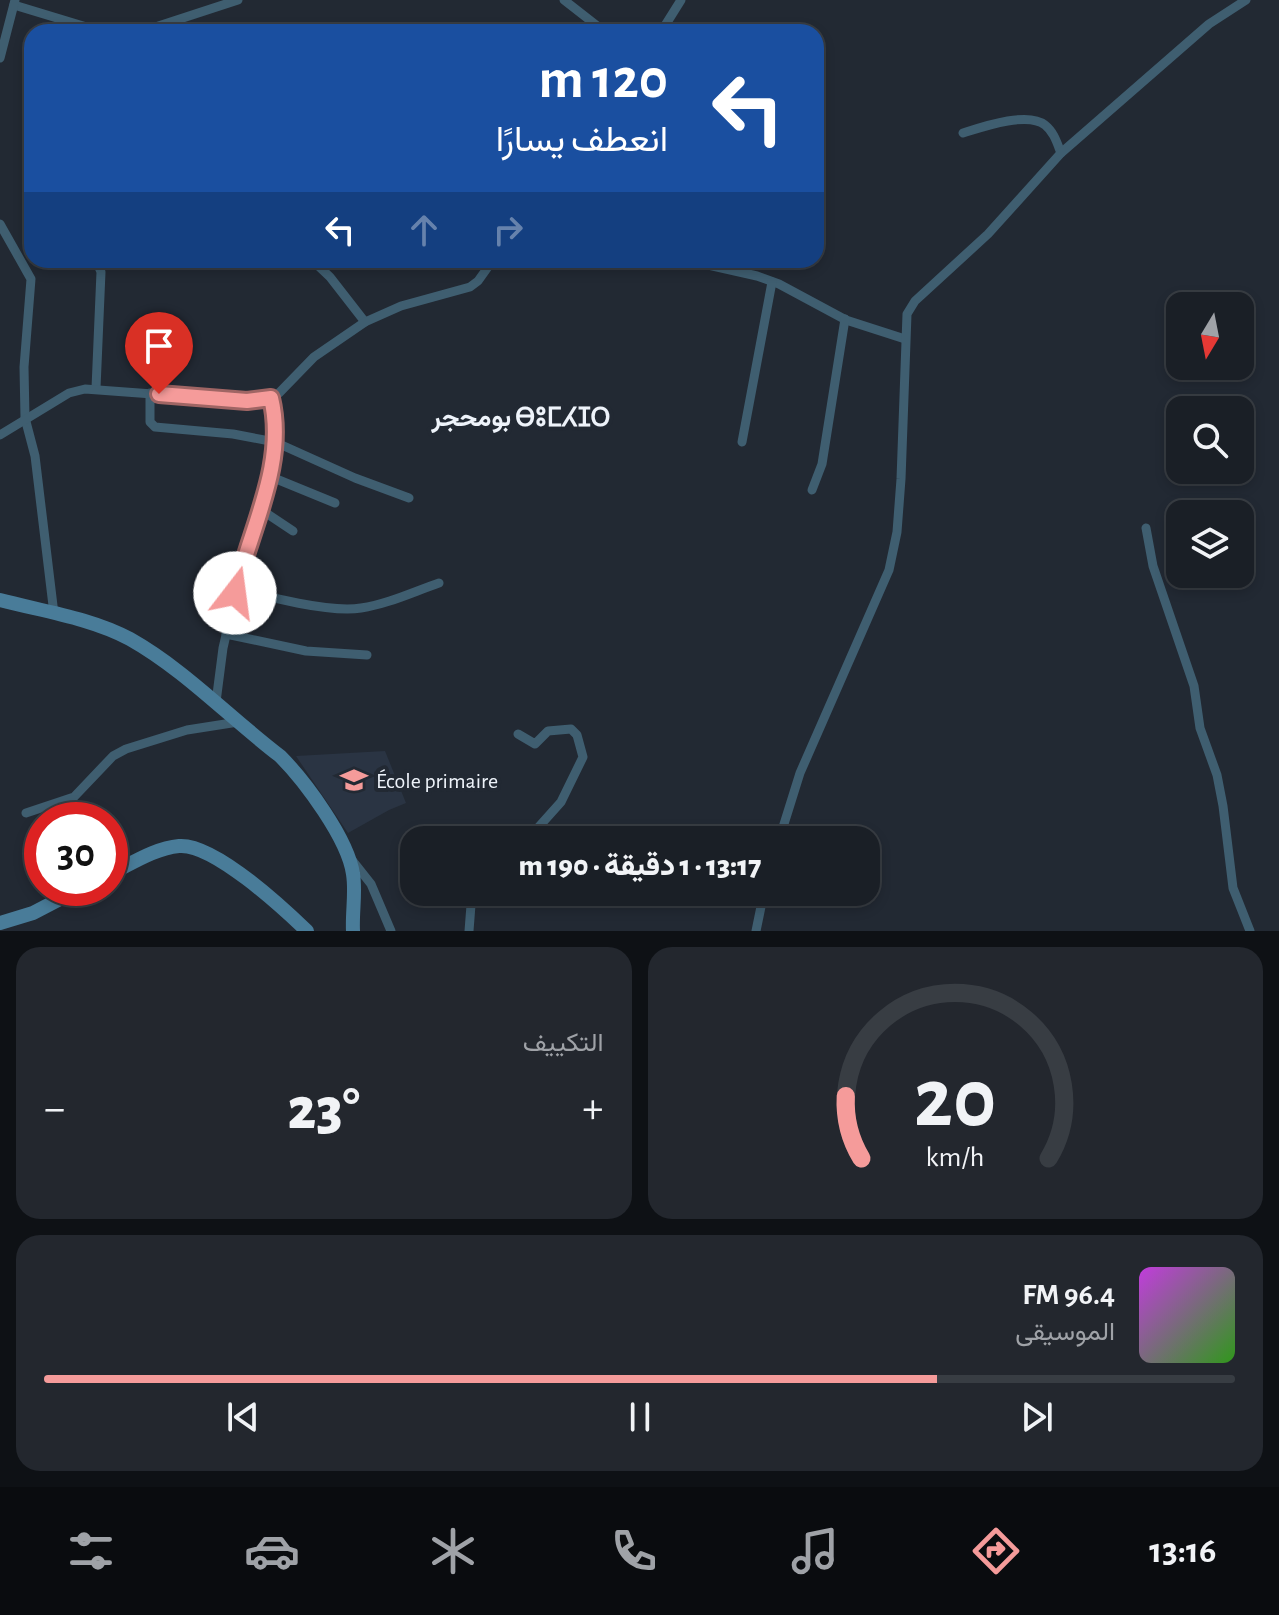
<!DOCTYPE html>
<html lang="ar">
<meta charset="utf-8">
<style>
:root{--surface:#1a1f26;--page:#23272e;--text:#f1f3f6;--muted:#9fa2a7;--line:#383d43;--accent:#f59b9a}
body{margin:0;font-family:"Alegreya Sans",Vazirmatn,"Noto Sans Tifinagh",sans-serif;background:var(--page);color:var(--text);direction:rtl;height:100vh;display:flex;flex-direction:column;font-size:30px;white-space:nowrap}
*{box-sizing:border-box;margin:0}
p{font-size:26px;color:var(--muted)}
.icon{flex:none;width:44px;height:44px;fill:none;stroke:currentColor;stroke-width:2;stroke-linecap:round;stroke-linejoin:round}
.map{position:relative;height:931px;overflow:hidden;direction:ltr}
.sheet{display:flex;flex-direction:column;gap:16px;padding:16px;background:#0e1115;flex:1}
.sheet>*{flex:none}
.hud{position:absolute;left:24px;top:24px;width:800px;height:244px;border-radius:24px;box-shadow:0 4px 12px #0003,0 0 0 2px var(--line);direction:rtl;background:#1a4fa0;color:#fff;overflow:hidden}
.needle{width:52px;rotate:190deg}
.tools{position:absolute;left:1166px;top:292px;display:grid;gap:16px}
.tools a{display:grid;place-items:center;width:88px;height:88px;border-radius:16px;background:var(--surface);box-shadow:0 4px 12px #0003,0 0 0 2px var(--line);font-size:40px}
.speed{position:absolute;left:24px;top:802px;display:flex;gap:16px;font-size:40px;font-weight:700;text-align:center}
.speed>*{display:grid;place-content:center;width:104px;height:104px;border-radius:50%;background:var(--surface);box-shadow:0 4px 12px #0003,0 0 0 2px var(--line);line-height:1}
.speed .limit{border:12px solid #d22;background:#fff;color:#111}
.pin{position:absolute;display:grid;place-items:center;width:68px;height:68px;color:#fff;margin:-82px -34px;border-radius:50% 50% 50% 0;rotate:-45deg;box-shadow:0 0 8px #0007}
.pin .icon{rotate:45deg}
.me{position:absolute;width:88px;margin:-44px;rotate:15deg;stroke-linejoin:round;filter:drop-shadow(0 0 6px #0008)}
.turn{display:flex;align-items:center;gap:28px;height:168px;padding:0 24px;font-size:36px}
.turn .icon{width:104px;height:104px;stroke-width:2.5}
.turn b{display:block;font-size:56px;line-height:68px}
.lanes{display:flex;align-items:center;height:76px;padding:0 24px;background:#0003;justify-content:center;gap:40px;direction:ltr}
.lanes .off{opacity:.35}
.big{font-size:60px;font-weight:800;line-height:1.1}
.sheet .tile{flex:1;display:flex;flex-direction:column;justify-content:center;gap:12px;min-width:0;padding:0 28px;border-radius:24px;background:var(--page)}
.sheet .dial{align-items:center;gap:0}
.dial svg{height:208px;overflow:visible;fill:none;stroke:var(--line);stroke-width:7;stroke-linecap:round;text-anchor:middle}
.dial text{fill:var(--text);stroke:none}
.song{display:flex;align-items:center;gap:24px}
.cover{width:96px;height:96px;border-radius:12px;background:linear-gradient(135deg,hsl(290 70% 55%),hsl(110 70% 35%))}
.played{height:8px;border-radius:4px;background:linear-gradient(90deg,var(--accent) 75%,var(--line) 75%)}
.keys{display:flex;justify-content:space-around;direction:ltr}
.heat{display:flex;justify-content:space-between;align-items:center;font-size:44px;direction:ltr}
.sheet .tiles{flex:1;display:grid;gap:16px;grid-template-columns:1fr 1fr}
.tile:last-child{grid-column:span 2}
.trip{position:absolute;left:400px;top:826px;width:480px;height:80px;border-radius:24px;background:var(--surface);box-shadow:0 4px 12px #0003,0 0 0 2px var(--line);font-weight:800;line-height:80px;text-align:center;direction:rtl}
.menu{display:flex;height:128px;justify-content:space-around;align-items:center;background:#0a0c0f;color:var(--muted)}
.menu .icon{width:56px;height:56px}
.menu .current{color:var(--accent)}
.menu b{font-size:36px;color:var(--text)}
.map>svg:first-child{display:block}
.built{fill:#2a3443}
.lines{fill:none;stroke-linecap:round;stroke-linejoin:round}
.street{stroke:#3f5e70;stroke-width:9}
.secondary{stroke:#497c99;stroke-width:14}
.route-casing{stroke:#9f6564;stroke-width:20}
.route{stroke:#f59b9a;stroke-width:14}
.labels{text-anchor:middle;stroke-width:8;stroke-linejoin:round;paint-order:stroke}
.poi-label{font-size:22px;fill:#eef3fa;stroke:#222933;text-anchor:start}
.quarter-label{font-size:26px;font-weight:bold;fill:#eef3fa;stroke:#222933}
</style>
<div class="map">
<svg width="1279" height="931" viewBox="0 0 1279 931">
<rect width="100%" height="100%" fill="#222933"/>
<polygon class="built" points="385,751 406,803 389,810 348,833 296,756"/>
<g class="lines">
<g class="street">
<polyline points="564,0 605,32"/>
<polyline points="14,5 103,32"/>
<polyline points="140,32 238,0"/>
<polyline points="661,32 681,0"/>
<polyline points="0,58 15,0"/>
<path d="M963 133C982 127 1028 111 1045 125 1054 132 1057 143 1061 153"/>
<polyline points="0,224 31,279 24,367 25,418 35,456 54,614"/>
<polyline points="96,260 101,272 96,388"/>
<polyline points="312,260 330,277 365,322"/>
<polyline points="686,260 757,276 779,284 846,320 905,339"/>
<polyline points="150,393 150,422 155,427 233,434 275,442 355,478 409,498"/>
<polyline points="0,435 69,393 85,389 247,401 264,400 279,393 314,357 365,322 401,306 470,287 478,281 493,260"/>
<polyline points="742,442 772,282"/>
<polyline points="269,476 335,503"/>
<polyline points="812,490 822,464 845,319"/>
<polyline points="260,509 293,531"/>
<polyline points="1146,528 1153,566 1194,686 1200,728 1217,775 1223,806 1233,888 1250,931"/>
<path d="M237 588C253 527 286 461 271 398"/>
<polyline points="226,634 306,651 367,655"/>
<path d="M216 702 223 648 237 588C267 597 330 613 361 608 388 604 413 592 439 583"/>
<polyline points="518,734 535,744 548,731 571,729 577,735 583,757 561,802 527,840"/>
<polyline points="26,813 74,797 113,756 126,749 187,730 238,722"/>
<polyline points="779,840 800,773 889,570 897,532 901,479 907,314 915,301 988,234 1061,153 1209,24 1246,0"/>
<polyline points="352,860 371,884 391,931"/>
<polyline points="469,931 472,892"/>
<polyline points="756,931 764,892"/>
</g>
<g class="secondary">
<path d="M0 600C42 611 91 618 130 639 185 670 230 718 280 756 305 781 348 839 353 874 356 892 352 912 353 931"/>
<path d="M110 874C131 864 155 848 179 846 213 843 283 908 307 931"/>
<polyline points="0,923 33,913 81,888"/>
</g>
</g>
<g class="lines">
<g class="route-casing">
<path id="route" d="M159 394 247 401 271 398C287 464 250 529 235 593"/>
</g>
<use href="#route" class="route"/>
</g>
<defs>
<g id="school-bare" transform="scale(2.16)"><path d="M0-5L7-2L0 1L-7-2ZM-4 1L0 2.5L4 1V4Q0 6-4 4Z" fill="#f59b9a" stroke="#222933" stroke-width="2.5" paint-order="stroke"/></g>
</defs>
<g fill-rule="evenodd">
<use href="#school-bare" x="354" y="780"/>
</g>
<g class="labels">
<g class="poi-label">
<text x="376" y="788">École primaire</text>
</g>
<g class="quarter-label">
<text x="521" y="426">بومحجر ⴱⵓⵎⵃⵊⵔ</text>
</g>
</g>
</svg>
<div class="tools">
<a><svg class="needle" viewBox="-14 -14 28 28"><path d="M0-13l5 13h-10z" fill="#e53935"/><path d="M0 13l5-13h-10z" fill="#9fa2a7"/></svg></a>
<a><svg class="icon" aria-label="search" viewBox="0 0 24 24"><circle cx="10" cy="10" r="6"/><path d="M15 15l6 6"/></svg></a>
<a><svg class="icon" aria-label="layers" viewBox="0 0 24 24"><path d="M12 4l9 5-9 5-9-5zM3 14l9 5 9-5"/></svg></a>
</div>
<div class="speed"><div class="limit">30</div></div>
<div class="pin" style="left:159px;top:394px;background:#d93025"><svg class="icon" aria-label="arrive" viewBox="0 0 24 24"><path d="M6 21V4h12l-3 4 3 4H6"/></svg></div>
<svg class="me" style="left:235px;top:593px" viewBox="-20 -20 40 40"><circle r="19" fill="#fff"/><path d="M0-13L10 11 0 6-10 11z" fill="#f59b9a"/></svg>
<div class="trip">13:17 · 1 دقيقة · 190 m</div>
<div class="hud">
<div class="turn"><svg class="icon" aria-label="left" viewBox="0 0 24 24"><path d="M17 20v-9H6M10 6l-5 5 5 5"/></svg><div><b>120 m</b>انعطف يسارًا</div></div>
<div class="lanes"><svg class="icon" aria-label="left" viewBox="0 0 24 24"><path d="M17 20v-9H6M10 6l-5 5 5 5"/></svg><svg class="icon off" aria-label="ahead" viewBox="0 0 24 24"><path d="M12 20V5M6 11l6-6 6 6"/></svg><svg class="icon off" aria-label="right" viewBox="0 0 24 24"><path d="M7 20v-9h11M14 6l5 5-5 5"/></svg></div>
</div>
</div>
<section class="sheet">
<div class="tiles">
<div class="tile dial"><svg viewBox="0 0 100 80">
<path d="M14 69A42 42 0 1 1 86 69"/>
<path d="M14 69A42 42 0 0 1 8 45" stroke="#f59b9a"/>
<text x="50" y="56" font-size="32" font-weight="700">20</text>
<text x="50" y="72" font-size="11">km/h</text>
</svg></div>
<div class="tile"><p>التكييف</p>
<div class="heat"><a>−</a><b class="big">23°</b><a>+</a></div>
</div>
<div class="tile">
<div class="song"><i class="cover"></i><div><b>96.4 FM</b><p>الموسيقى</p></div></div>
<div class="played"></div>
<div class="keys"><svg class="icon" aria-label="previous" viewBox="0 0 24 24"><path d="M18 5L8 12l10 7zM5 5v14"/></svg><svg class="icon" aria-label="pause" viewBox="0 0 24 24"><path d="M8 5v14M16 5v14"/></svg><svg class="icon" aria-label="next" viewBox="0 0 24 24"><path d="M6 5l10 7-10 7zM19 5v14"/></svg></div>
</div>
</div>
</section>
<nav class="menu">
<b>13:16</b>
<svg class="icon current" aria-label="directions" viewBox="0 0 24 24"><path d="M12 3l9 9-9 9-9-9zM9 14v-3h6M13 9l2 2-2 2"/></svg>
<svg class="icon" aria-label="music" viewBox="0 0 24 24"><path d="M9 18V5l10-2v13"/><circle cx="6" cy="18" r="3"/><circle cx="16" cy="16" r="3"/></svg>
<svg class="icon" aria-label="phone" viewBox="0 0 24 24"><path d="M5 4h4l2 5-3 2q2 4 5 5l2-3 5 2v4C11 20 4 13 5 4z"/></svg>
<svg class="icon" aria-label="climate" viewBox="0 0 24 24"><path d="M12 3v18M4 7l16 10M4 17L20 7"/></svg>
<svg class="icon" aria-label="car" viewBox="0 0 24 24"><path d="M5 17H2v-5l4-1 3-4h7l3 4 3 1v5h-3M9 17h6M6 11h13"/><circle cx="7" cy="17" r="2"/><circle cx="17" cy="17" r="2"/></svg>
<svg class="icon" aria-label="filters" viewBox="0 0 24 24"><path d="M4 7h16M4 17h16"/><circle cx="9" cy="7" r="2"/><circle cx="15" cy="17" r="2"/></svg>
</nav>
